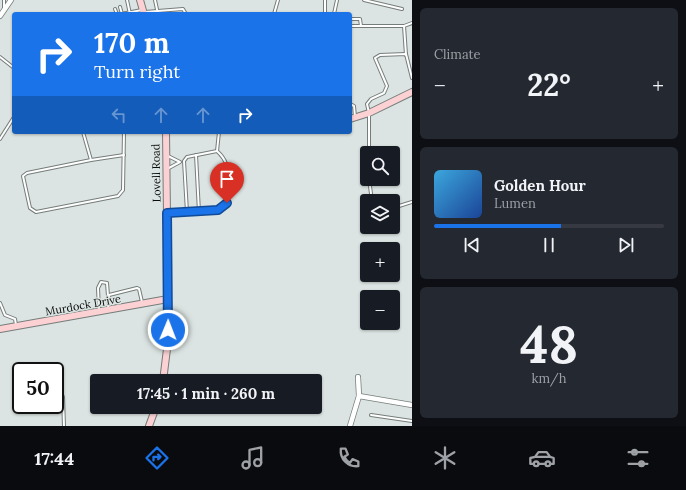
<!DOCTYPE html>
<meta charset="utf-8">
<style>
:root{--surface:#171b24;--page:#242831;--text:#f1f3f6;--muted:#9ea1a6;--line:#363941;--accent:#1a73e8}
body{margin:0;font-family:Lora,serif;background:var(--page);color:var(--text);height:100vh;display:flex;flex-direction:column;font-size:15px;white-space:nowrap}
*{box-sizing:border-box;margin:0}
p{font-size:13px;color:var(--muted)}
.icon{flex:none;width:22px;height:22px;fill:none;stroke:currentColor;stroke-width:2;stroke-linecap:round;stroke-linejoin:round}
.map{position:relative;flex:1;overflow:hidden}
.sheet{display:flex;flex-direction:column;gap:8px;padding:8px;background:#0d0f14;width:274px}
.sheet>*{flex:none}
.banner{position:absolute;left:12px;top:12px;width:340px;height:122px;border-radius:4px;box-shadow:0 1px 3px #0004;background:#1a73e8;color:#fff;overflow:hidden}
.buttons{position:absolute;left:360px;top:146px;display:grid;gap:8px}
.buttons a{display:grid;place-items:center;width:40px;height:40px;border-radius:4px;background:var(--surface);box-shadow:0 1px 3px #0004;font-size:20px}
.speed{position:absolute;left:12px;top:362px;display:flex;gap:8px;font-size:20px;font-weight:700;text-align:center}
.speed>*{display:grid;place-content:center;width:52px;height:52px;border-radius:50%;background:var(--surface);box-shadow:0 1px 3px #0004;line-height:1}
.speed .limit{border:2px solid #111;border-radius:6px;background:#fff;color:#111}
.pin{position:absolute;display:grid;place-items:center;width:34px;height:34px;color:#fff;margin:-41px -17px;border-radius:50% 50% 50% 0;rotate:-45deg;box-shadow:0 0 4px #0007}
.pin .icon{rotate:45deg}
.me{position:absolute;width:44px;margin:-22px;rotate:1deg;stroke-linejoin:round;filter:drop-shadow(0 0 3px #0008)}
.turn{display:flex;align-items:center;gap:14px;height:84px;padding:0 16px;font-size:18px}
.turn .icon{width:52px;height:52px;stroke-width:2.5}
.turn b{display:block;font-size:28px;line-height:34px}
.lanes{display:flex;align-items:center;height:38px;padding:0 16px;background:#0003;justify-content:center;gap:20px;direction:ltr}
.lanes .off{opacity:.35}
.big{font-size:30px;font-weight:700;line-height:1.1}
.sheet .card{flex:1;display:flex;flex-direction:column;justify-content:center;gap:6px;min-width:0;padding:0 14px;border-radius:6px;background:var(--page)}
.sheet .dial{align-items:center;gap:0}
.dial b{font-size:52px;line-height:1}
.song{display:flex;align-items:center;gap:12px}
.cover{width:48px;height:48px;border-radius:6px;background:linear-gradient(135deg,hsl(200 70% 55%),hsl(220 70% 35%))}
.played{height:4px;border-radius:2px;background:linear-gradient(90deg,var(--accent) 55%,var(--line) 55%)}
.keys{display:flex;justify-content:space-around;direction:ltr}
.heat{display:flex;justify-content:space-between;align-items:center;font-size:22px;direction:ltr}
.trip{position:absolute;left:90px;top:374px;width:232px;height:40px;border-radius:4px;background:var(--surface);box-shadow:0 1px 3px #0004;font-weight:700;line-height:40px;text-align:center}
.dock{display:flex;height:64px;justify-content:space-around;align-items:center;background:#090b0e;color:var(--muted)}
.dock .icon{width:28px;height:28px}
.dock .active{color:var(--accent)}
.dock b{font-size:18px;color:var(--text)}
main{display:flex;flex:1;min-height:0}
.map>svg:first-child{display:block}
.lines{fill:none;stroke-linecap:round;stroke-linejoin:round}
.lane-casing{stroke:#757d7b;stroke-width:4}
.street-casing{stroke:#757d7b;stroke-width:6}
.secondary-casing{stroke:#757d7b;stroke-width:8}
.lane{stroke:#fff;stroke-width:2}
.street{stroke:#fff;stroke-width:4.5}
.secondary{stroke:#fcd1d4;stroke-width:6}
.route-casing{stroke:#114b97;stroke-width:10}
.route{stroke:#1a73e8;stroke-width:7}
.labels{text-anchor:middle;stroke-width:3;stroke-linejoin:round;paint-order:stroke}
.street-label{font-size:11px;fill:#090c0b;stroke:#dbe4e2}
</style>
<main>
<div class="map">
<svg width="412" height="426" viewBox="0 0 412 426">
<rect width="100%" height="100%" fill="#dbe4e2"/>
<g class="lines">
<g class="lane-casing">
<g id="lane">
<polyline points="4,0 4,8"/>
<polyline points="127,0 130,14"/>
<polyline points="155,0 158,14"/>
<polyline points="364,0 402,9"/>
<polyline points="120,7 122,14"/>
<polyline points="115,9 117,14"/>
<polyline points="145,12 183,9 186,14"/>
<polyline points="121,14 142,10"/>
<polyline points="274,14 278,0"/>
<polyline points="325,14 325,0"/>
<polyline points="334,14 337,0"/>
<polyline points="350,19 360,19 361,26"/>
<polyline points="350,26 404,26 412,23"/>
<polyline points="404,26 406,55"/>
<polyline points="0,57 14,68"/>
<polyline points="350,104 354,106 355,117"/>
<polyline points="83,132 91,160 27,173 23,176 30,208 36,212 118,196 123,190 124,132"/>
<polyline points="0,139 14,117"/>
<polyline points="369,153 369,113 367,104 371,99 384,93 387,86 375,58 380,55 406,54 412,78"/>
<polyline points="196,155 199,212"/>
<polyline points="91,160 124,155"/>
<polyline points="167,169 180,162 168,156"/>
<polyline points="369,179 372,201"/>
<polyline points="393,206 399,206 412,202"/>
<polyline points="187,212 184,161 187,157 217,151"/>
<path d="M168 213C183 212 220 215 227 202 231 196 229 188 229 181 228 168 227 160 217 151L219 132"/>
<polyline points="0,303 5,315 15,319 16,325"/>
<polyline points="108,308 109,295 137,288 139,289 142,302"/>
<polyline points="99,311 98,288 101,282 107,283 108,296"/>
<polyline points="59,388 63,397 64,426"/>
<polyline points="371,415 412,421"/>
</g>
</g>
<g class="street-casing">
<g id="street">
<polyline points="0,16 11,0"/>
<polyline points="359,396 412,405"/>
<polyline points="350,426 359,396 358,377"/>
</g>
</g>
<g class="secondary-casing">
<g id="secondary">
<polyline points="140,0 144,14"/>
<polyline points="350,119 369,113 412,92"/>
<polyline points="0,329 168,299"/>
<polyline points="163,381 168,341 168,299 166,132"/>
<polyline points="149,426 156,407"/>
</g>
</g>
<use href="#lane" class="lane"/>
<use href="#street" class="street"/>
<use href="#secondary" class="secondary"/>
</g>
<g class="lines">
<g class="route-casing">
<polyline id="route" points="168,330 167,213 218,210 227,203"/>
</g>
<use href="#route" class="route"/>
</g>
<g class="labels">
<g class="street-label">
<text transform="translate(156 173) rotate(-91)" y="4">Lovell Road</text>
<text transform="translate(83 305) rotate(-10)" y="4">Murdock Drive</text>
</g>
</g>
</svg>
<div class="buttons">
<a><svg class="icon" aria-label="search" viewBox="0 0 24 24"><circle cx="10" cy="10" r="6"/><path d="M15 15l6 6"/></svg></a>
<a><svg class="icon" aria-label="layers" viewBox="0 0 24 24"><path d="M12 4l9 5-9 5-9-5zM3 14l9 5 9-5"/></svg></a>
<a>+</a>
<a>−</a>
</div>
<div class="speed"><div class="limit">50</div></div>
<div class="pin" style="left:227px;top:203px;background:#d93025"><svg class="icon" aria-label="arrive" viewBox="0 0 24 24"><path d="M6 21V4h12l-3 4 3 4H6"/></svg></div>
<svg class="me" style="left:168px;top:330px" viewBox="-20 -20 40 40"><circle r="17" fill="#1a73e8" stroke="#fff" stroke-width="3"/><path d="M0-11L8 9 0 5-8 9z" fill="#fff"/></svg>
<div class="trip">17:45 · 1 min · 260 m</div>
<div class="banner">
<div class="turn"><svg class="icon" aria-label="right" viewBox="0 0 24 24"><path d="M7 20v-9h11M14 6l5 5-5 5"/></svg><div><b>170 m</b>Turn right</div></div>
<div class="lanes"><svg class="icon off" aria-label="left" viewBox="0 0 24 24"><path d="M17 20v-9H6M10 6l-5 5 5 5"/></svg><svg class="icon off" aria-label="ahead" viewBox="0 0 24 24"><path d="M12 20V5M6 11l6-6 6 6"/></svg><svg class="icon off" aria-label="ahead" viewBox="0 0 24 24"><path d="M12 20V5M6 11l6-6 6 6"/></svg><svg class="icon" aria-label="right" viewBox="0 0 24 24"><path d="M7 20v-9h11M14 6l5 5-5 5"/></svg></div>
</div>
</div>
<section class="sheet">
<div class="card"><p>Climate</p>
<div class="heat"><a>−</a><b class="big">22°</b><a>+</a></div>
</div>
<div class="card">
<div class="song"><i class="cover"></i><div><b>Golden Hour</b><p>Lumen</p></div></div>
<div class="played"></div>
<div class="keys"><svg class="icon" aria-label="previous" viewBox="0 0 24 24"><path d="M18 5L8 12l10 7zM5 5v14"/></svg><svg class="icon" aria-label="pause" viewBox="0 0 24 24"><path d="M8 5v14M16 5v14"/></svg><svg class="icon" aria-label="next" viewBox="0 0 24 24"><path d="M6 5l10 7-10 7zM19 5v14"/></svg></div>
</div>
<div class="card dial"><b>48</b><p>km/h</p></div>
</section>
</main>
<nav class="dock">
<b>17:44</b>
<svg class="icon active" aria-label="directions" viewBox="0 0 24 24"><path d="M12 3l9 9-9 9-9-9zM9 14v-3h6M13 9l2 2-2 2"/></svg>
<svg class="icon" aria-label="music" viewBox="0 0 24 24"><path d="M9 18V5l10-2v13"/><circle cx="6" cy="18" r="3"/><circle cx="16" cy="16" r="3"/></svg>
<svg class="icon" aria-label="phone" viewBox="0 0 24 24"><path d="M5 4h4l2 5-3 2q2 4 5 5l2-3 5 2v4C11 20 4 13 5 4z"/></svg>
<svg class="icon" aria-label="climate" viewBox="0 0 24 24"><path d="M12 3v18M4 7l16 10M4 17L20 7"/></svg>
<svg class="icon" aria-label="car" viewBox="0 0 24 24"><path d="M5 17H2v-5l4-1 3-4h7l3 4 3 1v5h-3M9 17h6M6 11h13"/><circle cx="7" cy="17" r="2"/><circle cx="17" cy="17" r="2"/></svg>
<svg class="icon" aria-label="filters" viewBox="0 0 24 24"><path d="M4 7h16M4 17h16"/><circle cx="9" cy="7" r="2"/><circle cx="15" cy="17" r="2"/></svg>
</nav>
